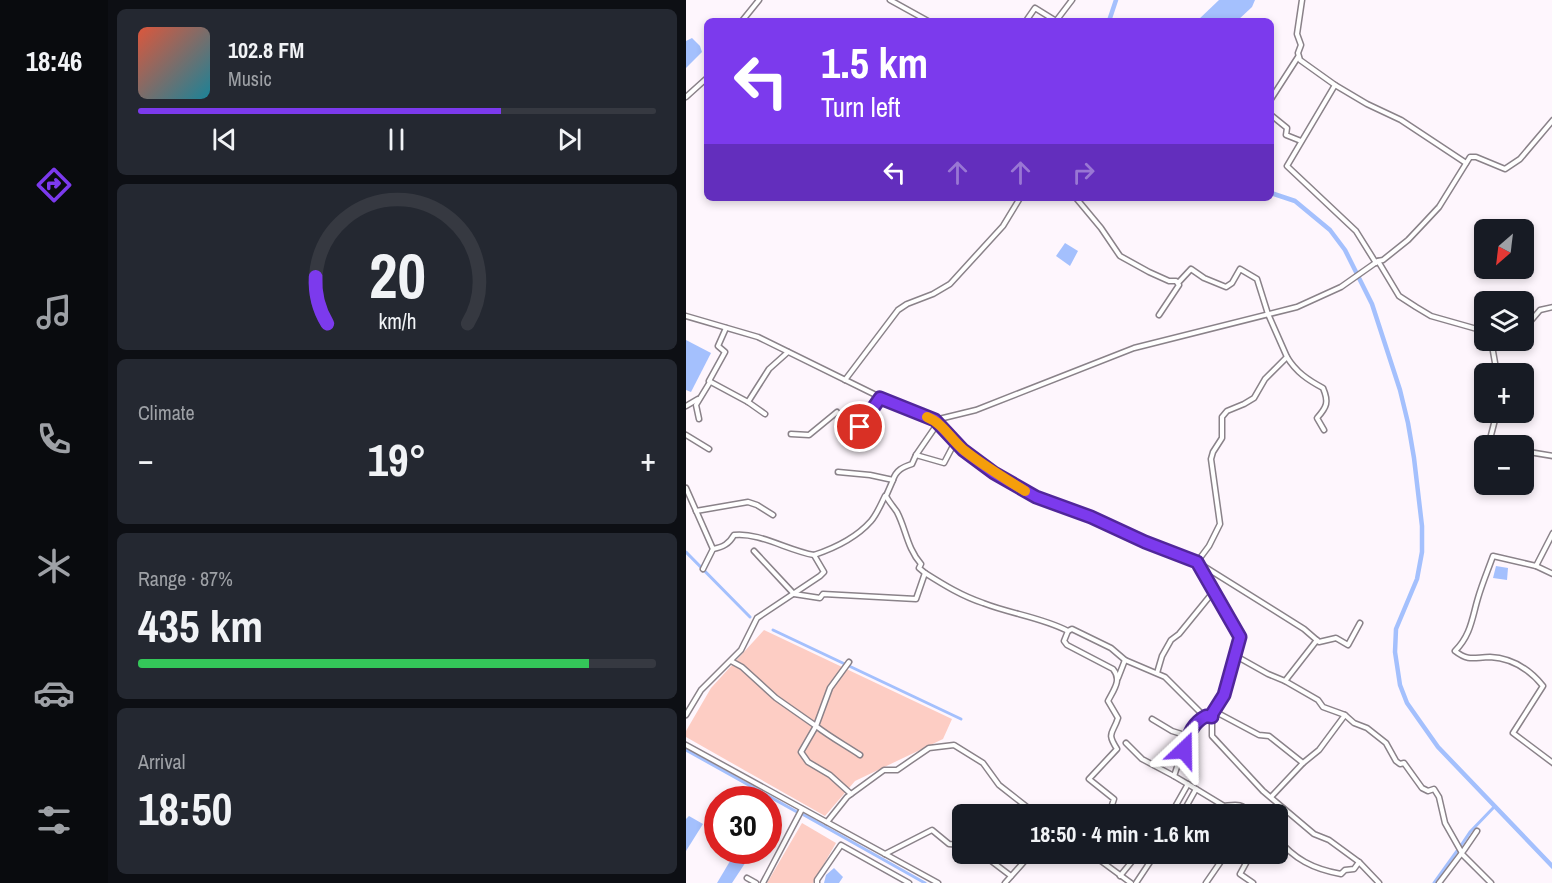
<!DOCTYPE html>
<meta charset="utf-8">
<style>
:root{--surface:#171b24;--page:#242831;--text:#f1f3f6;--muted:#9ea1a6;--line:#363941;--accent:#7c3aed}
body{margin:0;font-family:"Archivo Narrow",sans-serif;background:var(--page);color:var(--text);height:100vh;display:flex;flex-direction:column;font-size:22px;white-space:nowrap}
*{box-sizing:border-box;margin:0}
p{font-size:20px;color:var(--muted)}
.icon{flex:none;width:33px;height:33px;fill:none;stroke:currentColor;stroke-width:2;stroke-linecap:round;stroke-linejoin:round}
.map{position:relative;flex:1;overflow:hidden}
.details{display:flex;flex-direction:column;gap:9px;padding:9px;background:#0d0f14;width:578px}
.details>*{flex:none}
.hud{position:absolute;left:18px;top:18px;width:570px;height:183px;border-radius:9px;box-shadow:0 3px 9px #0003;background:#7c3aed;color:#fff;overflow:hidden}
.needle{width:39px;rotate:208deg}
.buttons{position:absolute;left:788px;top:219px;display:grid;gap:12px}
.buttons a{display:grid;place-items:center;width:60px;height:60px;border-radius:9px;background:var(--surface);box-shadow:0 3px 9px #0003;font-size:30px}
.speed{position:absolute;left:18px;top:786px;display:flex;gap:12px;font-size:30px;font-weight:700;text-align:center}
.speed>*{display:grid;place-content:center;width:78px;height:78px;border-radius:50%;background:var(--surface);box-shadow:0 3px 9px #0003;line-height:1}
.speed .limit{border:9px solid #d22;background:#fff;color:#111}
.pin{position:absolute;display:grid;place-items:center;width:51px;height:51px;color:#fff;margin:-26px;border:3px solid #fff;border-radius:50%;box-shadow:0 2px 6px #0007}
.me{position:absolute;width:66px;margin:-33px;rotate:23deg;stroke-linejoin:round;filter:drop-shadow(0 0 4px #0008)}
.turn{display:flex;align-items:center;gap:21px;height:126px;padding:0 18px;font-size:27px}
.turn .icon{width:78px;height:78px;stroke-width:2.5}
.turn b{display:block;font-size:42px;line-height:51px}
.lanes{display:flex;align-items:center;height:57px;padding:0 18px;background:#0003;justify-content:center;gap:30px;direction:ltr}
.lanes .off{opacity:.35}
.big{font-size:45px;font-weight:700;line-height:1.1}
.details .tile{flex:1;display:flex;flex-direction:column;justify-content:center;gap:9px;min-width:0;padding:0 21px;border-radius:9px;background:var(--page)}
.details .dial{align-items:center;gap:0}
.dial svg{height:156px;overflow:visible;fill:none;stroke:var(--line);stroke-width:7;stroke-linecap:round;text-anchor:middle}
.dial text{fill:var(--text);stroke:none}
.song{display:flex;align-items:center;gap:18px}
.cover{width:72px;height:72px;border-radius:9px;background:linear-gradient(135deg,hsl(10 70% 55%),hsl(190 70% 35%))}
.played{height:6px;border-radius:3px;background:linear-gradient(90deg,var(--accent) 70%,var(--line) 70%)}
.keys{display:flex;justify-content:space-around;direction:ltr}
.heat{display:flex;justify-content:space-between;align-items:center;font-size:33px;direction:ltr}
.charge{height:9px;border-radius:4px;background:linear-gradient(90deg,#34c759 87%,var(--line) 0)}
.trip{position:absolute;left:266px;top:804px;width:336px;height:60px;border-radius:9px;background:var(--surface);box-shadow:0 3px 9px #0003;font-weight:700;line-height:60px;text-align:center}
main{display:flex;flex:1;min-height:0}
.tab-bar{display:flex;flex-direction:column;width:108px;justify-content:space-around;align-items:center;background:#090b0e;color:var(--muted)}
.tab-bar .icon{width:42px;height:42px}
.tab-bar .selected{color:var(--accent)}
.tab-bar b{font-size:27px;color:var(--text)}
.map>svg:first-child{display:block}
.green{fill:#fdcdc4}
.water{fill:#a4c0fd}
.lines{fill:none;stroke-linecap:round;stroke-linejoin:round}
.canal{stroke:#a4c0fd;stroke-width:3}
.river{stroke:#a4c0fd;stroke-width:4.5}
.minor-casing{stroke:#8a8289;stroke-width:7}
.minor{stroke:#fff;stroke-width:4}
.route-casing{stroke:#51269a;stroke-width:15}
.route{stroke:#7c3aed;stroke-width:10}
.slow{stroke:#f59e0b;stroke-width:10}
</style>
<main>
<nav class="tab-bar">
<b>18:46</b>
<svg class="icon selected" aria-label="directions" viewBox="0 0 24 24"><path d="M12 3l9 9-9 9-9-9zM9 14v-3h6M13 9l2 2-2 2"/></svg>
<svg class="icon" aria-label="music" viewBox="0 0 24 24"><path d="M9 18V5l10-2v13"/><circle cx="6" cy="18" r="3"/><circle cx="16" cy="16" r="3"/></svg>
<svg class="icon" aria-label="phone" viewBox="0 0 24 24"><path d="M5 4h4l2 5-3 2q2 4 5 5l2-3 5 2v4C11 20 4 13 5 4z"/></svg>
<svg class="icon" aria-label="climate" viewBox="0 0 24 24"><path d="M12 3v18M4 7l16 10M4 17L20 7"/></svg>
<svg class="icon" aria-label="car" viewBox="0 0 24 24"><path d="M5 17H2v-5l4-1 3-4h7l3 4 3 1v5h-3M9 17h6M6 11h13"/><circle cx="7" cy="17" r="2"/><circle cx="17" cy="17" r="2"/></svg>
<svg class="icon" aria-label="filters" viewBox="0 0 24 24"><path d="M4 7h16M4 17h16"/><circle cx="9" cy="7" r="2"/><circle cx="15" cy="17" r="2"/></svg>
</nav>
<section class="details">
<div class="tile">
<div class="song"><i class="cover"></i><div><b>102.8 FM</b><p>Music</p></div></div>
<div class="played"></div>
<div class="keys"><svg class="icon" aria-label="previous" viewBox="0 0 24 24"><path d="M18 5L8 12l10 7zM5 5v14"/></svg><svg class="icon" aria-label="pause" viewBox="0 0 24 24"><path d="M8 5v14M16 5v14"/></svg><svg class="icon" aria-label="next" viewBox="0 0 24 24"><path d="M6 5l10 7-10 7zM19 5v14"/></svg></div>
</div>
<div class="tile dial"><svg viewBox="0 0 100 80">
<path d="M14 69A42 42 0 1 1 86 69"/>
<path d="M14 69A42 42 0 0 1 8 45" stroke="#7c3aed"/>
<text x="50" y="56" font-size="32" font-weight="700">20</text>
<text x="50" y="72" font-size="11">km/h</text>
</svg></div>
<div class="tile"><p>Climate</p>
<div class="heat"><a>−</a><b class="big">19°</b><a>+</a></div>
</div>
<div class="tile"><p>Range · 87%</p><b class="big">435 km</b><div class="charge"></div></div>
<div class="tile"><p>Arrival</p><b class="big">18:50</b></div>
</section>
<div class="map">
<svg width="867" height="883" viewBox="0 0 867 883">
<rect width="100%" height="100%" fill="#fef6fd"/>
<g class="green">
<polygon points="78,630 266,719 257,739 169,781 139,816 0,737 0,731 25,688"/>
<polygon points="116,823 150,843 127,883 81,883"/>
</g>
<g class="water">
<polygon points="533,0 569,0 566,7 551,21 511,21"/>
<polygon points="6,38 14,46 16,52 0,68 0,41"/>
<polygon points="379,243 392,251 384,266 370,256"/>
<polygon points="0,340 25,353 5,392 0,390"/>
<polygon points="810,566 822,568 821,580 807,578"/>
<polygon points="3,816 17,824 0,851 0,819"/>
<polygon points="50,851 67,851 46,883 31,883"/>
<polygon points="148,868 157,877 153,883 138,883 140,875"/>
</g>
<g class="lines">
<g class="canal">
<polyline points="0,552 64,617"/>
<polyline points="87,630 275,719"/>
<polyline points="0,750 111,812"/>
<polyline points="118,815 239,883"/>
<polyline points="774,847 784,832 809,806"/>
<polyline points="748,883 771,851"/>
</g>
<g class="river">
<polyline points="423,21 430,0"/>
<polyline points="585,193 609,201 644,230 659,250 686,304 714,390 722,423 728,458 736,526 736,552 731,579 710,629 709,652 714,685 721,703 752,747 867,867"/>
</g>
<g class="minor-casing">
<g id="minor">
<polyline points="204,0 242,21"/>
<polyline points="616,0 611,34 615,45 612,53 614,60 649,85 681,104 715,120 780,163"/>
<polyline points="56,21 73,0"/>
<polyline points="340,21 349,8 370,21 386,0"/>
<polyline points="649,85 601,166 670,231 690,263"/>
<polyline points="0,97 21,78"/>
<polyline points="585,99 612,57"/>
<polyline points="585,115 601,128 600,135 615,141"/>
<polyline points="390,198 415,228 434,256 463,272 483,281 490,281 493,285 473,315"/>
<polyline points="692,261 713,296 730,307 745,316 798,331"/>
<polyline points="492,283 505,269 518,278 540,287 546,283 554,269 571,279 582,314 601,357 579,379 568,398 558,404 541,411 536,417 536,438 527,452 525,459 534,524 523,546 511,562 618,629 633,642 650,638 662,645 674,623"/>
<polyline points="0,316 72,337 200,400 249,420 290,410 448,348 611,307 655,287 692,261 697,260 722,240 739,222 753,207 784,157 790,157 819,169 834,159 867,120"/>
<polyline points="40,328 32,346 39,352 23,381 62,402 79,414"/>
<polyline points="837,330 854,310 867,307"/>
<polyline points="805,340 811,374"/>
<path d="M601 357C610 372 622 380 637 388 643 402 641 407 631 418L638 430"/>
<polyline points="159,380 212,310 221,304 247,294 264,284 317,226 334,198"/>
<polyline points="62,402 83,369 102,352"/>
<polyline points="0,406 12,399"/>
<polyline points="811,412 804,439 819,446"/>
<polyline points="13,419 10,405 24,382"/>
<polyline points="249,420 277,450 308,473 339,491 511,562 554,637 538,695 526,714 526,736 577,791 628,834 643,840 673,862 693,883"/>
<polyline points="174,427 194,397"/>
<polyline points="105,434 123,435 151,412"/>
<polyline points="0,435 23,449"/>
<polyline points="837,451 867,456"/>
<polyline points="230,455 252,423"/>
<path d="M152 472 184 475 207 480C210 470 217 467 226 464L230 455 258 463 269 442"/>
<path d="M207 480 200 496C203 502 207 506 211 512 220 529 221 548 235 564L233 568 239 573"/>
<polyline points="0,488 27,549"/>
<polyline points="10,511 62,502 71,505 87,515"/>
<path d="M68 551 108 594 134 598 137 594 230 599 239 573C258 585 276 596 297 603 325 614 355 617 382 631L378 641 381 645 427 669C436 680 428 689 422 701L432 718C427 734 420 732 431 749L403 779 428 799 425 808 427 814"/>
<path d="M128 555C149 548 170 538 185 521 191 514 195 504 199 496"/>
<polyline points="850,566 867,533"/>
<path d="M867 574 850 566 807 556C802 570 796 584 792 598 786 618 785 635 769 651 783 662 789 657 804 657 826 658 844 670 857 686L827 733 867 763"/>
<polyline points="382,631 386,629 425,648 439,660 479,677 515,713 517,718"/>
<polyline points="550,656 582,674 599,681 632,700 637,707 659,715 668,723 681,728 700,743 710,761 714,764 718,763 736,788 742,791 748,789 753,797 759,823 776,853"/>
<polyline points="45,661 56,667 90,698 130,726 115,752 122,762 144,775 165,794"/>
<path d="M163 662 144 688 130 726C144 737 159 745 174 755"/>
<polyline points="471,673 476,656 485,640 493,634 528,591"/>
<polyline points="432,678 439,660"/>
<polyline points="599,681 631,640"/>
<polyline points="528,711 573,735 583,736 617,763 585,797"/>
<path d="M0 715 15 690 55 650 71 618 134 576 138 572 128 555C103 551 73 532 48 535 43 544 37 547 27 549L17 569"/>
<polyline points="466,719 486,731 502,736"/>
<polyline points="440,743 456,759 488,776"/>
<polyline points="0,745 252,883"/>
<polyline points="617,763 633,750 659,715"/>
<path d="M510 789 488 776C496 754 499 728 520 716L526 717"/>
<polyline points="485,814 502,784"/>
<path d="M496 814 510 789 538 806C548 805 557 802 563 814"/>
<polyline points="141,822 161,797 198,770 211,770 243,748 268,745 297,763 313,785 350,814"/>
<path d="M591 838C608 859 627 869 655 874L659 870 668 869 673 862"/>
<polyline points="199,854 246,830 263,844 276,845"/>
<polyline points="296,854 325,876"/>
<polyline points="400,854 415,861 445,883"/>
<polyline points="565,854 554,874 567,883"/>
<polyline points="776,854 805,883"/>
<polyline points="434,876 452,854"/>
<polyline points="61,878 70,883"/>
<polyline points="77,883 116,809"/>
<polyline points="131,883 131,880 155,845 223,883"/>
<polyline points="319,883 345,854"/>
<polyline points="450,883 466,859 463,854"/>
<polyline points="520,883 540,854"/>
<polyline points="753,883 778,850 791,831"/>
</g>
</g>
<use href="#minor" class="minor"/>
</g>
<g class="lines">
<g class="route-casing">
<path id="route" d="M174 427 194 398 249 420 277 450 308 473 350 497 405 517 459 542 511 562 554 637 538 695 526 714V717L520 716C505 724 503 735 498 750"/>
</g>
<use href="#route" class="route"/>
<path class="slow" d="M241 417C257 423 266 441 279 451 298 466 318 478 339 491"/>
</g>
</svg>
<div class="buttons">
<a><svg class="needle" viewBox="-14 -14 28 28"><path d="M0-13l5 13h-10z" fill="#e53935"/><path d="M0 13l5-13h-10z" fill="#9ea1a6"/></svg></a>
<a><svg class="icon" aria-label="layers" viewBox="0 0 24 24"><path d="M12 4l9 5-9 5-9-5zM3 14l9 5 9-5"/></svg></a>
<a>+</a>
<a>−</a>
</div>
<div class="speed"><div class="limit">30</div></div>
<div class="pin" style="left:174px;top:427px;background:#d93025"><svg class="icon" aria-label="arrive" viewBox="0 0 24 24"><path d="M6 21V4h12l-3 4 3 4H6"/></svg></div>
<svg class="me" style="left:498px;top:750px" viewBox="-20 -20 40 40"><path d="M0-17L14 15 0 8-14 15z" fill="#7c3aed" stroke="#fff" stroke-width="4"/></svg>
<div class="trip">18:50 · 4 min · 1.6 km</div>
<div class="hud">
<div class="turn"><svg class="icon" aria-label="left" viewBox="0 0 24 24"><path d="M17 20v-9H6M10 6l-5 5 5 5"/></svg><div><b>1.5 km</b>Turn left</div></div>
<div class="lanes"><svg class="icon" aria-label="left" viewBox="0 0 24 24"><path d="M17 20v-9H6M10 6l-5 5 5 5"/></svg><svg class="icon off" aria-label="ahead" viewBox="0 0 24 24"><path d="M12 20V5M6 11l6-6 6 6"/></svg><svg class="icon off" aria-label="ahead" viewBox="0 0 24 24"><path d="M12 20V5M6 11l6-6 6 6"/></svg><svg class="icon off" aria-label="right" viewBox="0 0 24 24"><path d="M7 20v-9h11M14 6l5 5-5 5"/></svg></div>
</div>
</div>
</main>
